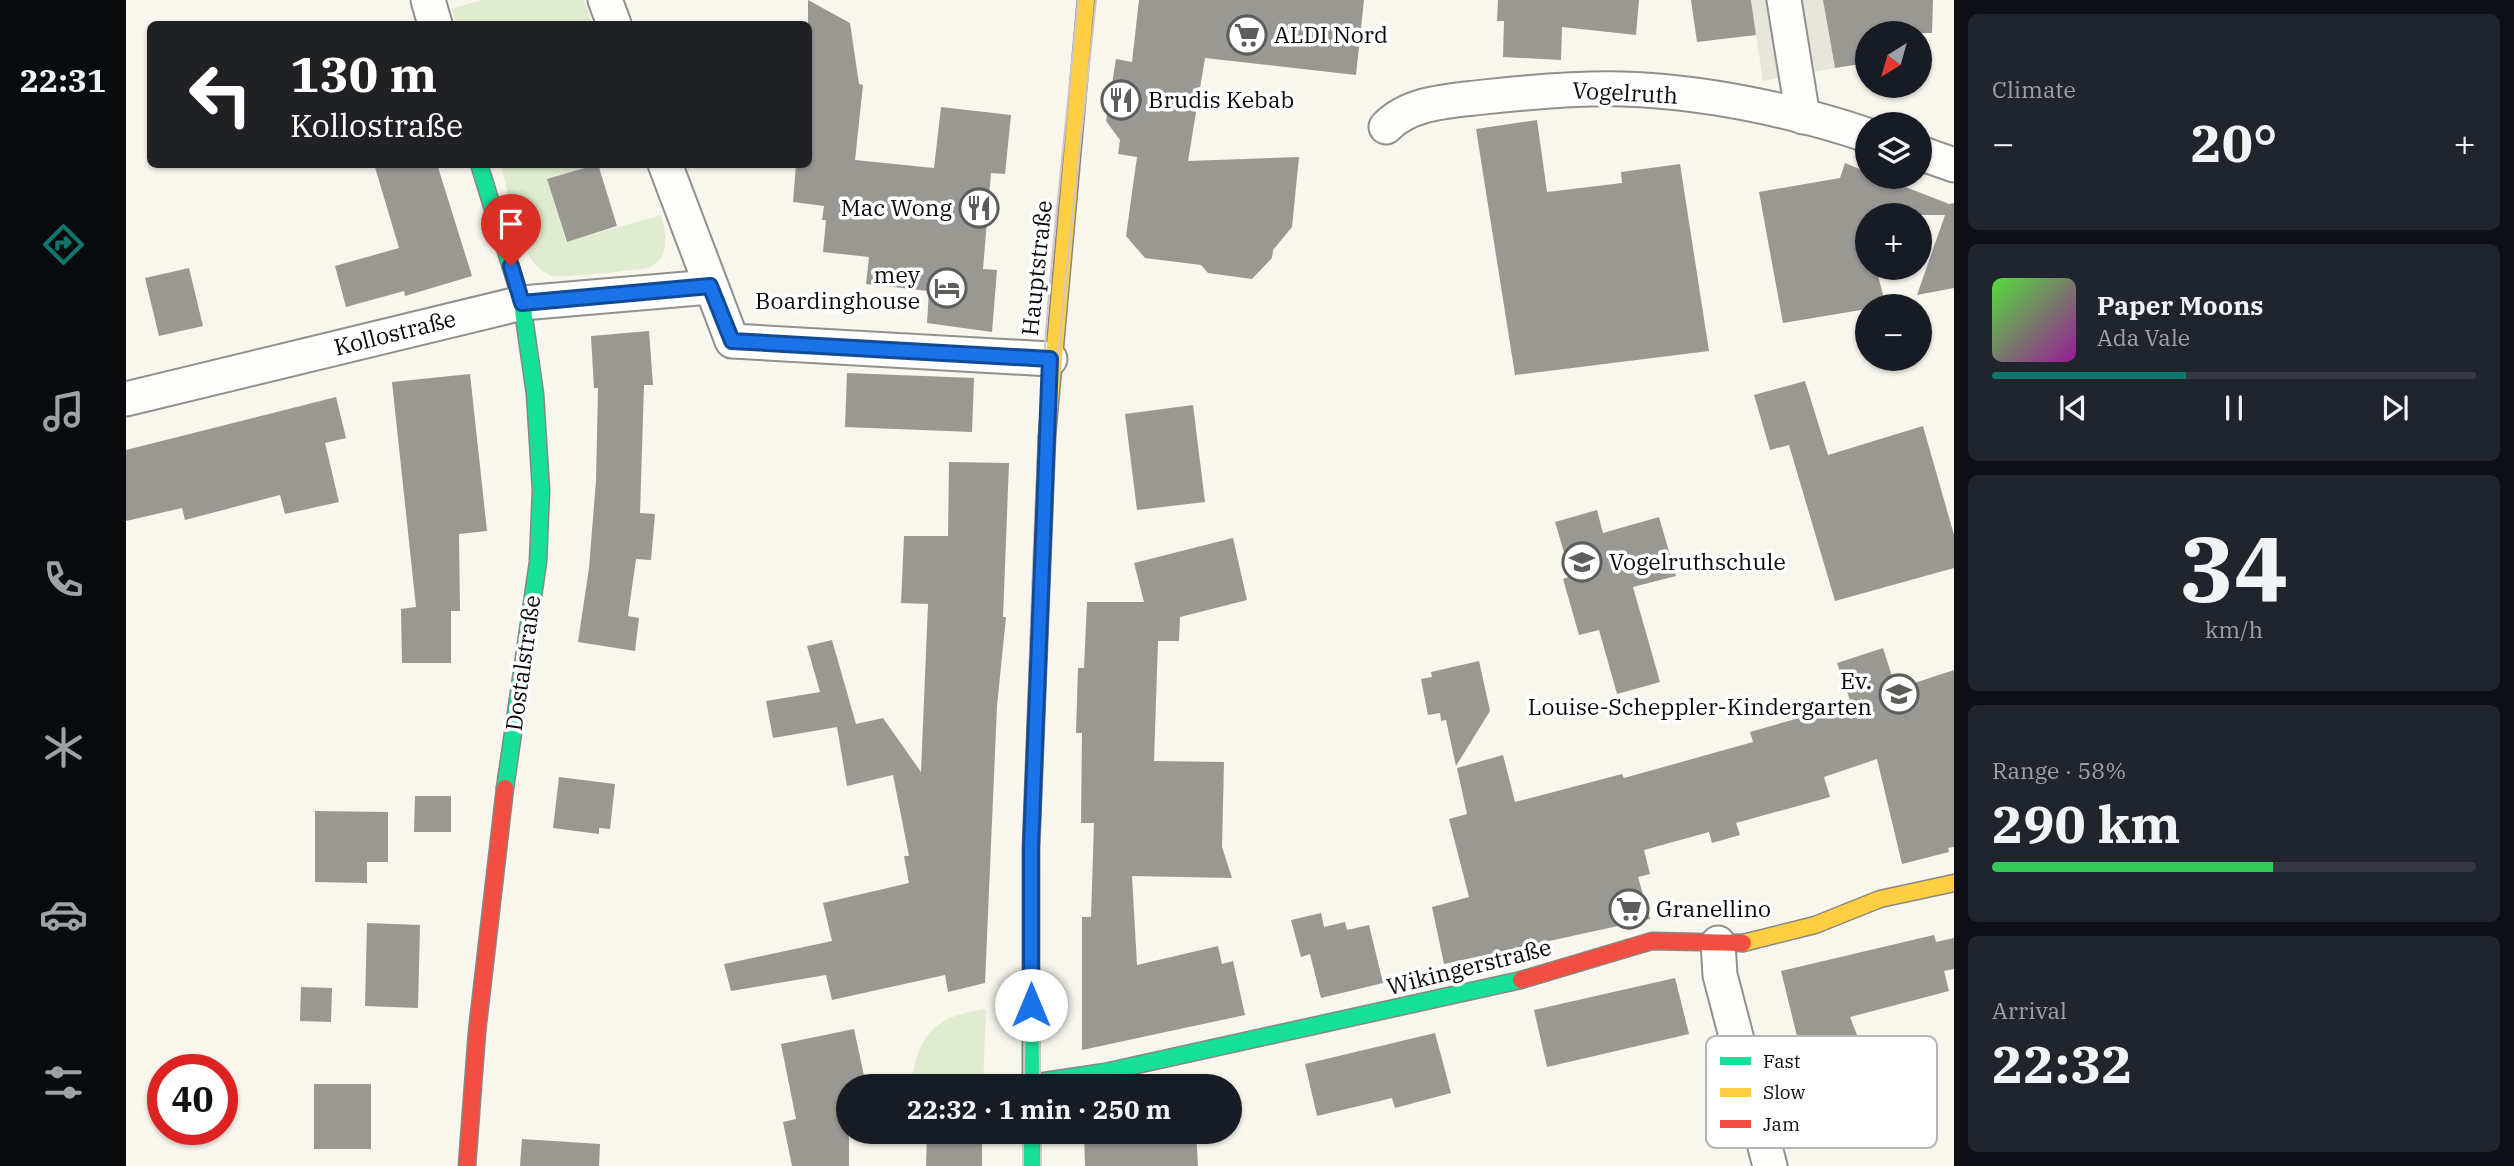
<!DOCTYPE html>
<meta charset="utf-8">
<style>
:root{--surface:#171b24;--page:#20242c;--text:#f1f3f6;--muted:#9ea1a6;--line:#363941;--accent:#0f766e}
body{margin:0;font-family:"IBM Plex Serif",serif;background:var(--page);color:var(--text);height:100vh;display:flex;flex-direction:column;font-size:26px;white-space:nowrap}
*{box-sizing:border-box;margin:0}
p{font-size:23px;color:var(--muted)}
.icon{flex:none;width:38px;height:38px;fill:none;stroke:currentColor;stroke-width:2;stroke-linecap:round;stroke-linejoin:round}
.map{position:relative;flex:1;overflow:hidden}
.side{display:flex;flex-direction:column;gap:14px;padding:14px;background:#0d0f14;width:560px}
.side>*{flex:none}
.hud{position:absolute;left:21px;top:21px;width:665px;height:147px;border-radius:10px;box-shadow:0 2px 5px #0004;background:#202124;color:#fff;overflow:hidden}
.needle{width:46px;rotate:217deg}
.controls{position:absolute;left:1729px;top:21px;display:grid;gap:14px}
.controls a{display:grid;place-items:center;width:77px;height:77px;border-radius:50%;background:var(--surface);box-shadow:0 2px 5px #0004;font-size:35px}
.speed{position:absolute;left:21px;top:1054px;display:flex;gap:14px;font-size:35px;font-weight:700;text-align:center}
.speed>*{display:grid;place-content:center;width:91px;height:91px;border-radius:50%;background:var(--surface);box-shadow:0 2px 5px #0004;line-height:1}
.speed .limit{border:10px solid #d22;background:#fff;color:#111}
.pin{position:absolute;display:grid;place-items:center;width:60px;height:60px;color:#fff;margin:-72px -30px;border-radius:50% 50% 50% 0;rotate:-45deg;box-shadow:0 0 7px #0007}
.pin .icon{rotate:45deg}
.me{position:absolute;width:77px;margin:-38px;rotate:0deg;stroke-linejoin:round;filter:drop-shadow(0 0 5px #0008)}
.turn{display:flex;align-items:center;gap:24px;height:147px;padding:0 28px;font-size:32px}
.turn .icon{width:91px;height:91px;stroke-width:2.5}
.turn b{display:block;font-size:49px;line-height:60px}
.big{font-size:52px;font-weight:800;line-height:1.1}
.side .widget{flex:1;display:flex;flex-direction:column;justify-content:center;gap:10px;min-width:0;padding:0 24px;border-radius:10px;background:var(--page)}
.side .dial{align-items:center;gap:0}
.dial b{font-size:91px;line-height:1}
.song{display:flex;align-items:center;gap:21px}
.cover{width:84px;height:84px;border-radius:10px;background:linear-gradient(135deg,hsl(110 70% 55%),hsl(300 70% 35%))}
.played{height:7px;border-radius:4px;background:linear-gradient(90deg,var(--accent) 40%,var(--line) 40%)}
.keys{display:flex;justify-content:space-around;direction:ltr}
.heat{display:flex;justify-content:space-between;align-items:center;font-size:38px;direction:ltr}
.charge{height:10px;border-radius:5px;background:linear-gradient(90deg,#34c759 58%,var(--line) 0)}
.trip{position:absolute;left:710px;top:1074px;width:406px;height:70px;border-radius:35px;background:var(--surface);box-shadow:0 2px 5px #0004;font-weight:800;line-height:70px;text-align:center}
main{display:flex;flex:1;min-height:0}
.menu{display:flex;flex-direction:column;width:126px;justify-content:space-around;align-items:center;background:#090b0e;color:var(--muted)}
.menu .icon{width:49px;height:49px}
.menu .active{color:var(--accent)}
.menu b{font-size:32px;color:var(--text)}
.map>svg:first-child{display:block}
.green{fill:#e0eccf}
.plaza{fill:#e8e5da}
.building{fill:#9a9893}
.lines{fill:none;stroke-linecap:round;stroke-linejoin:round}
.street-casing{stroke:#91908c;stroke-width:37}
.fast-casing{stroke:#888783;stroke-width:19}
.slow-casing{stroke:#888783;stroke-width:19}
.jam-casing{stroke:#888783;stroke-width:19}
.street{stroke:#fefefc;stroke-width:33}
.fast{stroke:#16e098;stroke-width:16}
.slow{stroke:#ffcf43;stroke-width:16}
.jam{stroke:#f24e42;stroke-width:16}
.tram{stroke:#d3c5c3;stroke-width:2}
.route-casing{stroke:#114b97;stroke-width:18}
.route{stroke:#1a73e8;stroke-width:12}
.labels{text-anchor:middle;stroke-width:7;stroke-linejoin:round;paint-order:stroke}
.poi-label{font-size:23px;fill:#0a0a0a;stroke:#fff;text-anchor:start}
.street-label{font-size:23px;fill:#0a0a0a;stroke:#fff}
.key{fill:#fff;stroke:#b6b6b6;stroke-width:2}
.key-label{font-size:19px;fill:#0a0a0a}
</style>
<main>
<nav class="menu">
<b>22:31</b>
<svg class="icon active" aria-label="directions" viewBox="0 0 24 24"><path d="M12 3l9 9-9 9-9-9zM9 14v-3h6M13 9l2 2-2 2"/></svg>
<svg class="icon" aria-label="music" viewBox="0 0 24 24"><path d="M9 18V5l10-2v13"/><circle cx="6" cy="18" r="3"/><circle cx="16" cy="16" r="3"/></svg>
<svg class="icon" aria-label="phone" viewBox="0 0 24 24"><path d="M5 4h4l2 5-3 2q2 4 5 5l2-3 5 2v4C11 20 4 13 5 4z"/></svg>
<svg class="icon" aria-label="climate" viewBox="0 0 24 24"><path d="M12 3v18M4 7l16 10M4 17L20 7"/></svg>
<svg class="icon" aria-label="car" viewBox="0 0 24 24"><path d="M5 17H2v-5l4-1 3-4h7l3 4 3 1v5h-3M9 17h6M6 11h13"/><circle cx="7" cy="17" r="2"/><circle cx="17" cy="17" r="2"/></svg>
<svg class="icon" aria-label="filters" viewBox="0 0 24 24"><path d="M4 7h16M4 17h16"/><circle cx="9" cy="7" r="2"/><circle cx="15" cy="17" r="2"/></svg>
</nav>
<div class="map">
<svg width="1828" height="1166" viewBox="0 0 1828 1166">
<rect width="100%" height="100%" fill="#f8f6ed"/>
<g class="green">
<polygon points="355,0 458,0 466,24 331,24 326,9"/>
<path d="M410 164 469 165 421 179 440 242 535 215C540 232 545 257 524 267 517 270 435 278 428 276 424 276 417 271 414 269 391 250 383 194 375 165Z"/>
<path d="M860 1009 857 1087H784C793 1034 806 1017 860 1009Z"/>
</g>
<polygon class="plaza" points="1625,0 1740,0 1698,7 1709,68 1637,81"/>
<g class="building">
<polygon points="682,0 724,23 733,84 737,85 729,160 808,168 815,107 885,115 879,174 865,173 857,269 871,270 866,332 801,323 803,291 740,284 743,257 697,252 700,220 696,220 698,206 667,202 670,164 682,164"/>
<polygon points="1013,0 1238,0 1230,75 1079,58 1062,161 1173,157 1166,227 1147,250 1146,258 1126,279 1082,273 1075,265 1019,258 1000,236 1011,157 992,154 994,140 980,121 990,59 1006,62"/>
<polygon points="1372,0 1513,0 1510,35 1436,27 1435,60 1377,57 1378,21 1371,21"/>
<polygon points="1565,0 1625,0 1630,35 1571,42"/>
<polygon points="1697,0 1807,0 1806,33 1741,33 1741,63 1709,68"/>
<polygon points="1411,120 1421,192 1496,183 1495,172 1554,164 1583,351 1389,375 1350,129"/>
<polygon points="1719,163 1741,172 1741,177 1754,177 1823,204 1828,203 1828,288 1791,295 1819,215 1741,215 1741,268 1750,268 1760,306 1741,306 1741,309 1657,323 1633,192 1714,178"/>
<polygon points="248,164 311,164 346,276 279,296 278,291 220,307 209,266 273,248"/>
<polygon points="472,164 491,226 441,242 421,179"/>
<polygon points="63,268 77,326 33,336 19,278"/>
<polygon points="523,331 527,385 518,385 514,513 529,514 525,560 510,559 502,616 513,618 509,651 452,642 463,568 470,481 472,388 468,388 465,336"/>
<polygon points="721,373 848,378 846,432 719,427"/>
<polygon points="344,374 361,531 333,534 334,611 325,611 325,663 276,663 275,609 290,607 266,382"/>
<polygon points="1679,381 1702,455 1797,426 1828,535 1828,568 1709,601 1663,445 1644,450 1628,395"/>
<polygon points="210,397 220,438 199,443 213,502 159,514 154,495 59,520 56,508 0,521 0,450"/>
<polygon points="1067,405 1079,502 1011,510 999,414"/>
<polygon points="823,462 883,463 877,617 880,617 871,706 859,983 822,992 819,975 706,1000 700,975 605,991 598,964 706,941 697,903 783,883 778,856 783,856 767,775 721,786 711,727 647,738 640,701 694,692 681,646 706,640 730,724 757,718 795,772 802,604 775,603 778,536 822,536"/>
<polygon points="1471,510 1477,533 1533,517 1550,576 1507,587 1534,682 1491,694 1473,630 1453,635 1437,579 1445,576 1429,522"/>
<polygon points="1107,538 1121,600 1054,617 1053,641 1032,641 1028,761 1098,762 1096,847 1106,878 1006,876 1011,965 1092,946 1096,964 1107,961 1119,1015 956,1050 956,917 965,917 968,823 955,823 956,733 950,733 952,668 958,668 961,602 1018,602 1008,563"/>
<polygon points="1757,648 1770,689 1828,670 1828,847 1822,848 1823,852 1776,864 1751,759 1698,777 1704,797 1610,823 1614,835 1586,843 1583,832 1518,850 1524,874 1512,877 1524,919 1318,964 1306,907 1343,897 1323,819 1341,814 1331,768 1377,755 1389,802 1496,774 1498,778 1627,742 1624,732 1725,703 1711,663"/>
<polygon points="1353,661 1364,711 1330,766 1320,720 1315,721 1314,713 1302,715 1295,679 1306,677 1305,672"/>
<polygon points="433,777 489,784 484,829 473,828 473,834 427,828"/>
<polygon points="289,796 325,796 325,832 288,832"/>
<polygon points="189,811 262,812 262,862 241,862 241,883 189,882"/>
<polygon points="1195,913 1198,927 1219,922 1221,930 1243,925 1257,983 1195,998 1184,954 1175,957 1165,920"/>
<polygon points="241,923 294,925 292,1008 239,1006"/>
<polygon points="1808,935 1810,942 1828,938 1828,969 1818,971 1823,991 1724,1017 1731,1035 1727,1036 1734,1065 1681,1077 1655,971"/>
<polygon points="1549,978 1563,1034 1421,1067 1408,1010"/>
<polygon points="175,987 206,988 205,1022 174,1021"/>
<polygon points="728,1029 740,1085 723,1087 723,1166 666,1166 657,1122 670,1119 655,1044"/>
<polygon points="1309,1033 1325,1093 1269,1108 1266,1098 1191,1116 1179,1064"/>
<rect x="188" y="1084" width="57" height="65"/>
<polygon points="801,1132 856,1132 856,1166 800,1166"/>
<polygon points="958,1132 1070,1132 1072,1166 959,1166"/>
<polygon points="396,1139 474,1144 473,1166 394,1166"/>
</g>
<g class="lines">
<g class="street-casing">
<g id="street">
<polyline points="302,0 309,24"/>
<polyline points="479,0 488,24"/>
<polyline points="1658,0 1677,117"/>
<path d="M1260 127C1284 102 1324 101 1358 97 1404 92 1450 88 1496 89 1575 91 1667 110 1741 135"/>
<polyline points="1794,153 1828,165"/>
<polyline points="539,164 606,341 924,359"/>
<polyline points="0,399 396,303 584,287"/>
<polyline points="1592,943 1594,975 1644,1166"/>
</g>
</g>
<g class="fast-casing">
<g id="fast">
<polyline points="353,164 396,303 409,394 415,490 412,562 379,788"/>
<polyline points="905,1083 979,1072 1395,980"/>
<polyline points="905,1087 905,848 921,436"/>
<polyline points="905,1132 906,1166"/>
</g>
</g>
<g class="slow-casing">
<g id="slow">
<polyline points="921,436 960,0"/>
<polyline points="1617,943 1689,925 1754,899 1828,883"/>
</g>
</g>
<g class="jam-casing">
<g id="jam">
<polyline points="1395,980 1526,941 1617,943"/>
<polyline points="341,1166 351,1032 379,788"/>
</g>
</g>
<use href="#street" class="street"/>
<use href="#fast" class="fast"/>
<use href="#slow" class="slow"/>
<use href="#jam" class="jam"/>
<g class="tram">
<path d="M898 1087C900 844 901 602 918 360 926 240 941 120 952 0"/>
<path d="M914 1087C912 860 913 634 928 408 938 272 956 136 970 0"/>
<polyline points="915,1132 915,1166"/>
<polyline points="897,1166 897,1132"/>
</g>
</g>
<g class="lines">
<g class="route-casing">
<polyline id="route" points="385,266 396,303 584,286 606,341 924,359 905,848 905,1005"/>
</g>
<use href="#route" class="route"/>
</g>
<defs>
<g id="supermarket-ring" transform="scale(2.0125)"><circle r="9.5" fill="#fff" stroke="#5d5d59" stroke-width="1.5"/><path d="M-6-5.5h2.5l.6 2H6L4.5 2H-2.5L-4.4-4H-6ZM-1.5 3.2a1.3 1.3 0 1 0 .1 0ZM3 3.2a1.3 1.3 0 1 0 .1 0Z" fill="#5d5d59"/></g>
<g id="restaurant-ring" transform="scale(2.0125)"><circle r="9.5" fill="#fff" stroke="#5d5d59" stroke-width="1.5"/><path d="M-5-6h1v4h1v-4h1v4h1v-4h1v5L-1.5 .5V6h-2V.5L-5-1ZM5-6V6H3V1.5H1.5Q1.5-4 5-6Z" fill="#5d5d59"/></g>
<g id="hotel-ring" transform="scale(2.0125)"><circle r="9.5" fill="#fff" stroke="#5d5d59" stroke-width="1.5"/><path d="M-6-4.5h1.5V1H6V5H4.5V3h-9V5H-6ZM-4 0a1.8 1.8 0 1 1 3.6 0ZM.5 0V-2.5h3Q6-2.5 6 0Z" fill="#5d5d59"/></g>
<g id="school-ring" transform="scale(2.0125)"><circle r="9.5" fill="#fff" stroke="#5d5d59" stroke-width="1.5"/><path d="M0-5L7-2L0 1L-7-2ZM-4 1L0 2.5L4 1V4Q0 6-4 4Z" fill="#5d5d59"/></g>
</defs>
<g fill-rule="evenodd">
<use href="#supermarket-ring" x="1121" y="35"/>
<use href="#restaurant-ring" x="995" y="100"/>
<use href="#restaurant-ring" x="853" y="208"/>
<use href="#hotel-ring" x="821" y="288"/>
<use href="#school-ring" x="1456" y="562"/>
<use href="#school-ring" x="1773" y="694"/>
<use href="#supermarket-ring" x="1503" y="909"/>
</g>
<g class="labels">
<g class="poi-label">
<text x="1148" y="43">ALDI Nord</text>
<text x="1022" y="108">Brudis Kebab</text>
<text x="826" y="216" text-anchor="end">Mac Wong</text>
<text x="794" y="283" text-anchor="end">mey<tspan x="794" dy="26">Boardinghouse</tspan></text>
<text x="1483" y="570">Vogelruthschule</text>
<text x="1746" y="689" text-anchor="end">Ev.<tspan x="1746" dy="26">Louise-Scheppler-Kindergarten</tspan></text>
<text x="1530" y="917">Granellino</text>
</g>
<g class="street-label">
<text transform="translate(1499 93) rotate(3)" y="8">Vogelruth</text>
<text transform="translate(911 268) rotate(-84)" y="8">Hauptstraße</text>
<text transform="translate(269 333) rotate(-14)" y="8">Kollostraße</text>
<text transform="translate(397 663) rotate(-82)" y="8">Dostalstraße</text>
<text transform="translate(1343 967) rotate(-14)" y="8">Wikingerstraße</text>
</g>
</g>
<rect x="1580" y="1036" width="231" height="112" rx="10" class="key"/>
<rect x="1594" y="1057" width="31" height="8" fill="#16e098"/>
<rect x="1594" y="1088" width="31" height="9" fill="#ffcf43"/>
<rect x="1594" y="1120" width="31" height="8" fill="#f24e42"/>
<g class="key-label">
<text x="1637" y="1068">Fast</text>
<text x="1637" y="1099">Slow</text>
<text x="1637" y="1131">Jam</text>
</g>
</svg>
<div class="controls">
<a><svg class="needle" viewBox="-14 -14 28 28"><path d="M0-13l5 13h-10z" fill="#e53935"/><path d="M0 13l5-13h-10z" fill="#9ea1a6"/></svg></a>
<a><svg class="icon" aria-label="layers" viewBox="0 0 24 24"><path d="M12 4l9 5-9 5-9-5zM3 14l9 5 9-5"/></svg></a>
<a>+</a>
<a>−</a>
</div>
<div class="speed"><div class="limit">40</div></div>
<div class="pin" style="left:385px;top:266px;background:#d93025"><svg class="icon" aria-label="arrive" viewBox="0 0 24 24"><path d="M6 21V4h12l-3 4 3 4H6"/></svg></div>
<svg class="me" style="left:905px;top:1005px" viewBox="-20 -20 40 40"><circle r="19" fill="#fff"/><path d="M0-13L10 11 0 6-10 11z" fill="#1a73e8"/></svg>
<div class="trip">22:32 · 1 min · 250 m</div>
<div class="hud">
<div class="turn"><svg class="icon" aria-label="left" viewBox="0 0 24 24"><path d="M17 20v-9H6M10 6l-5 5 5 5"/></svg><div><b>130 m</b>Kollostraße</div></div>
</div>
</div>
<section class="side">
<div class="widget"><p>Climate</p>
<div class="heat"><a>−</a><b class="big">20°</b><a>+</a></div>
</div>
<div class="widget">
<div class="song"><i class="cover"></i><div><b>Paper Moons</b><p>Ada Vale</p></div></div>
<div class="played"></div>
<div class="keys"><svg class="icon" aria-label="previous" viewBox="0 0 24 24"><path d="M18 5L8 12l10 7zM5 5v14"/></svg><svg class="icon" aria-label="pause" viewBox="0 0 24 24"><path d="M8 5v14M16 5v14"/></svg><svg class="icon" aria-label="next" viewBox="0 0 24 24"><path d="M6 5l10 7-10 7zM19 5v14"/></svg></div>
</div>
<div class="widget dial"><b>34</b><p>km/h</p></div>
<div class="widget"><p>Range · 58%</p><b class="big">290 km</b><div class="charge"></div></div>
<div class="widget"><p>Arrival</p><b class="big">22:32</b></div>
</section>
</main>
